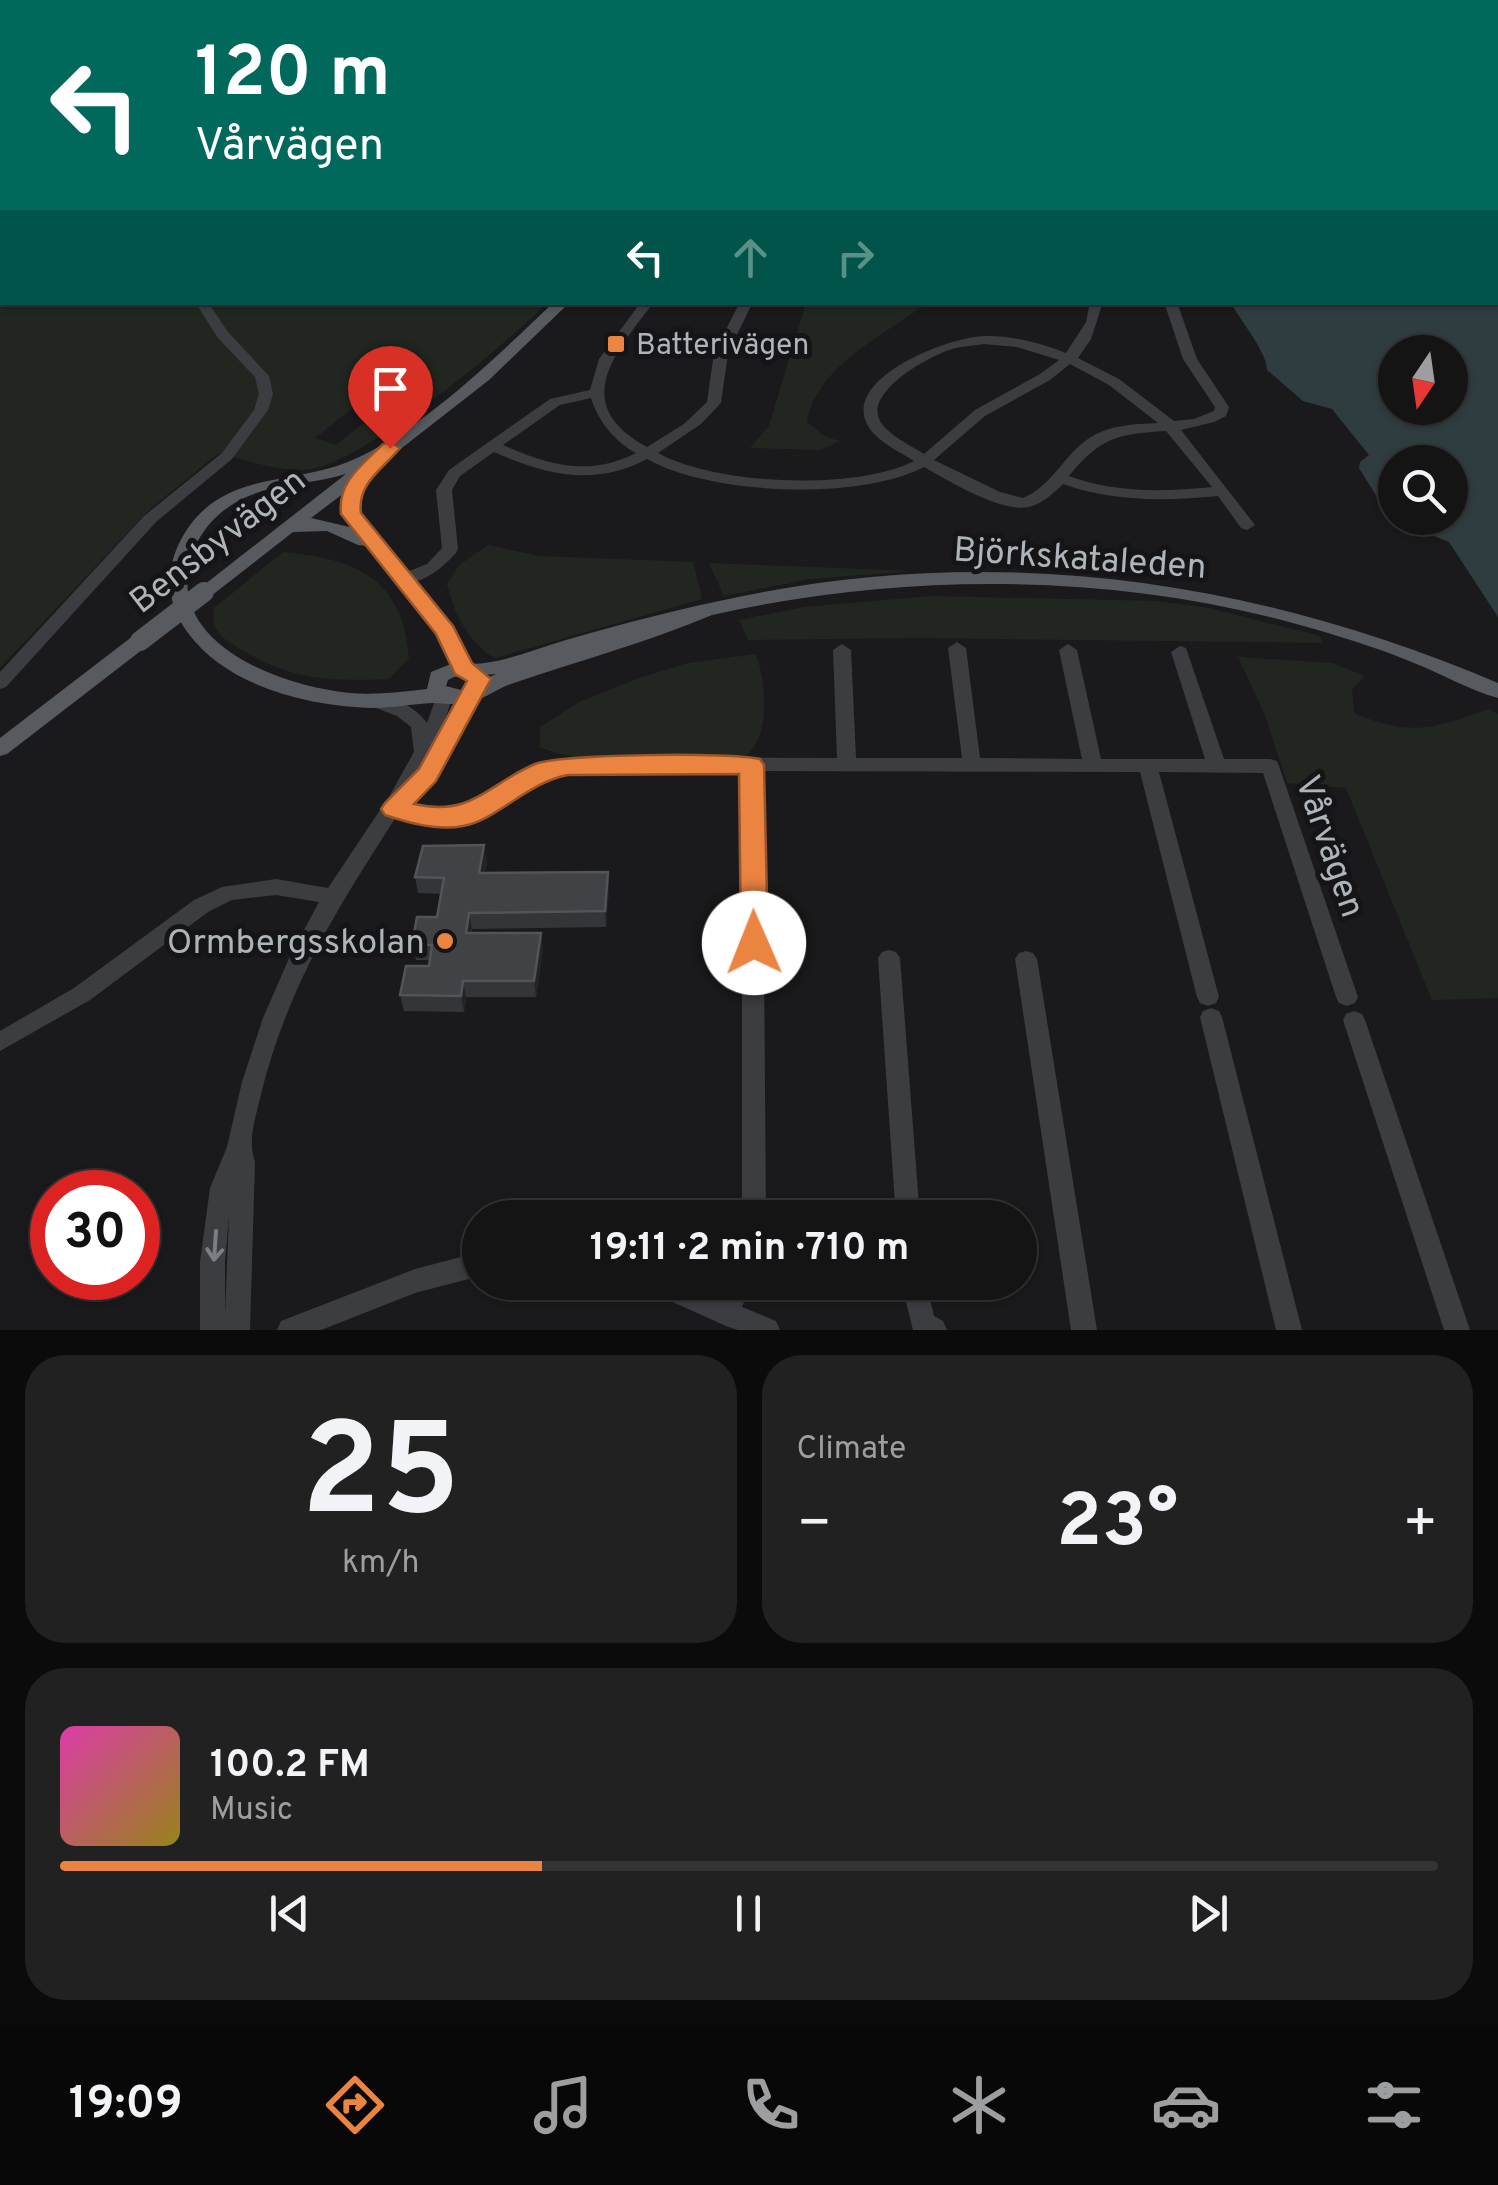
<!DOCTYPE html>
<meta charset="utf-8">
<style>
:root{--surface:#141415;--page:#212122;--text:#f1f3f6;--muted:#9d9ea0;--line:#333334;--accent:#ec8441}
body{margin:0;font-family:Overpass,sans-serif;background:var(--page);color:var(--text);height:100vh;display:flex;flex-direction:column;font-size:38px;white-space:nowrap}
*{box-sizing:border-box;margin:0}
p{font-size:32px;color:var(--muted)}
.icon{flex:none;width:55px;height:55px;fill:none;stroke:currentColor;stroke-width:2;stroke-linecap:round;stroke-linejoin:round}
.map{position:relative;height:1330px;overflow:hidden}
.drawer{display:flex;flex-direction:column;gap:25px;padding:25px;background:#0b0b0c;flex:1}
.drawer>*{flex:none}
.guide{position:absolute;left:0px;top:0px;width:1500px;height:305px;box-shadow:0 2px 8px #0004,0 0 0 2px var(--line);background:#00695c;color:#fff;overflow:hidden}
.needle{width:65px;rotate:193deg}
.fabs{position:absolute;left:1378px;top:335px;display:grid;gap:20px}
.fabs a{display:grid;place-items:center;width:90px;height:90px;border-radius:50%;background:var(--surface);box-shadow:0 2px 8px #0004,0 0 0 2px var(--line);font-size:50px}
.speed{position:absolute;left:30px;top:1170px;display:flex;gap:20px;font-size:50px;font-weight:700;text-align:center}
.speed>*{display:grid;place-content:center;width:130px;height:130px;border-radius:50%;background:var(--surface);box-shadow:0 2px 8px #0004,0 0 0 2px var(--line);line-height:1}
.speed .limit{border:15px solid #d22;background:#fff;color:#111}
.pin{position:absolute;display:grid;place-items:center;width:85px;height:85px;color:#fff;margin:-102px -42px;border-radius:50% 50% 50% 0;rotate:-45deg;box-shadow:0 0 10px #0007}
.pin .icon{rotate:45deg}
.me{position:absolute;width:110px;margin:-55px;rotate:359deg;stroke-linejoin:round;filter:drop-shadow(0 0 8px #0008)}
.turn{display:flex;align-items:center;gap:35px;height:210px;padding:0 30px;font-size:45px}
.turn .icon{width:130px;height:130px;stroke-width:2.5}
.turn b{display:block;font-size:70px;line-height:85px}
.lanes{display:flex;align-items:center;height:95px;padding:0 30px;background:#0003;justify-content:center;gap:50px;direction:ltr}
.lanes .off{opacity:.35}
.big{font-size:75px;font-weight:700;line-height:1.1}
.drawer .tile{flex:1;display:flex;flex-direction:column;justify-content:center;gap:15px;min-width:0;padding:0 35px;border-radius:40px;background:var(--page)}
.drawer .dial{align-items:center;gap:0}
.dial b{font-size:130px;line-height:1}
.song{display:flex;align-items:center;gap:30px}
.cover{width:120px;height:120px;border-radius:15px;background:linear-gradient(135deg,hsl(320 70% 55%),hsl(50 70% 35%))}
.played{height:10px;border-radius:5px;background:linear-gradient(90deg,var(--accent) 35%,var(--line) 35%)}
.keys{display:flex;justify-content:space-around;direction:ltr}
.heat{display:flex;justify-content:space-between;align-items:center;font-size:55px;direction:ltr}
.drawer .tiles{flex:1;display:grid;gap:25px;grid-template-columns:1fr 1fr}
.tile:last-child{grid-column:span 2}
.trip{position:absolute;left:462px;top:1200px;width:575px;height:100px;border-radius:50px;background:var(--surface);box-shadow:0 2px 8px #0004,0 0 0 2px var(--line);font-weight:700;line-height:100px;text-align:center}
.dock{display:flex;height:160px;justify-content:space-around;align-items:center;background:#080808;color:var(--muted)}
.dock .icon{width:70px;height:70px}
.dock .active{color:var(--accent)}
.dock b{font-size:45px;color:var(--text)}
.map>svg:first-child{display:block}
.green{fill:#212720;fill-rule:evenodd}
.water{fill:#303d40;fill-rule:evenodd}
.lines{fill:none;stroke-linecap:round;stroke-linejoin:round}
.minor{fill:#3b3d41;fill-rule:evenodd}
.major{fill:#575b60;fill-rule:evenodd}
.major-bridge{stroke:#575b60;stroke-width:20}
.wall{fill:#333537}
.shaded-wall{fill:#242426}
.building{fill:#404245;stroke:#515458;stroke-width:2.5}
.oneway{stroke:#7a7f84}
.route{fill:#ec8441;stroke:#99562a;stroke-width:2.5}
.poi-dot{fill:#ec8441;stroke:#151517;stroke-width:4}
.labels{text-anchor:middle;stroke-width:10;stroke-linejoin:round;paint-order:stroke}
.far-poi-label{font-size:30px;fill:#adb5bb;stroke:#151517;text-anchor:start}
.street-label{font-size:35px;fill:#adb5bb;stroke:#151517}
.poi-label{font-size:35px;fill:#adb5bb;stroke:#151517;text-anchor:end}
</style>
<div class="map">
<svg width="1498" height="1330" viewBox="0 0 1498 1330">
<rect width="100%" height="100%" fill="#1a1a1c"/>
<g class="green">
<path d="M0 0H403L2 2V302L547 303C508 343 355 471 302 470 276 470 244 460 219 453L150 509 0 668ZM402 369 423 376 336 445 315 438Z"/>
<path d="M806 303H935L920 308C880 337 816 368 807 422L826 437 840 441 820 450 750 448 769 426Z"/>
<path d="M488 545 540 556 693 562 702 599 495 658C468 643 454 613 447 584L459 565Z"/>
<path d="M283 552C356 559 403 578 409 658L389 679C330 681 292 681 240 649 222 638 210 630 214 608Z"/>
<polygon points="709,563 913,571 810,579 724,596"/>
<polygon points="932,596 1157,601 1209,608 1320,636 1323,643 920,638 748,640 739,620 804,607"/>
<path d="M756 654C766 683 771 732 747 755 689 759 593 770 540 747V727L579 702 639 678 689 663Z"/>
<path d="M1238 657 1332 663 1365 676 1352 689 1354 713C1410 737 1432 729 1489 709L1498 714V998L1432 1000 1346 788 1287 783 1265 715Z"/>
</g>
<path class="water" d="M1498 171V617L1449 542 1390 518 1359 468 1360 462 1369 455 1332 409 1303 401 1267 370C1267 352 1240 320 1231 303L1498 302ZM1395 352H1450V408H1395ZM1395 462H1450V518H1395Z"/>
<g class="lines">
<g class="minor">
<polygon points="619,0 632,0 634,2 622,2"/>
<polygon points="942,0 1018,0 1020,2 941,2"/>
<polygon points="1136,0 1146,0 1148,2 1138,2"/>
<polygon points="195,302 208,302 228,332 269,376 273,394 268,410 232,459 156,522 6,687 0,689 0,672 144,516 222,453 254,410 259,394 255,377 218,338"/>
<path d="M641 302H654C616 352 568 404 647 447L684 424 707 402 714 353 740 302H753L728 353 721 403 701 424 658 453C716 485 855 491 914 461 897 450 867 437 864 415 857 372 951 337 984 336 1011 335 1041 343 1066 353L1086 322 1090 302H1103L1091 339 1078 358 1119 379 1174 421 1194 419 1214 411 1215 407 1183 359 1164 302H1177L1197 359 1229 407 1226 416 1214 422 1181 430 1255 525 1247 530 1241 528 1218 496C1166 501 1113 502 1063 484 1053 494 1043 503 1029 507 1001 513 949 481 924 467 859 501 711 495 647 459 594 487 546 475 494 452L460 476 452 490 458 549 456 553C441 569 423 585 399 583L397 579 399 575 427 564 442 548 436 490 449 470 550 399 590 390 599 359ZM983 344 1017 347 1059 360 1040 374 975 410 924 454C910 445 888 435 880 421 864 391 930 356 952 349 962 346 973 346 983 344ZM1070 364 1109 385 1158 423C1134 424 1108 425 1088 439 1063 456 1052 486 1023 498L1000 492 934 460 985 416 1050 380ZM591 398C598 421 615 442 636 453 589 477 549 465 503 445L560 405ZM1166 431 1212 487C1164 492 1115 493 1069 476 1101 437 1117 434 1166 431Z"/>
<path d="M957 642 966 648 980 758 1082 759 1059 650 1068 644 1077 650 1101 759H1205L1171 652 1180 646 1186 648 1224 759H1270L1277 761 1279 766 1358 997 1355 1003 1347 1006 1339 1003 1336 997 1263 773 1159 772 1219 997 1216 1003 1208 1006 1200 1003 1197 997 1140 772 761 771 764 943 761 949 755 951 760 953 764 959 766 1218H742V959L746 953 752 951 747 949 744 943 743 771H600L547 776 462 824H433L396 817C337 909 288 986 261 1094 256 1117 247 1140 255 1162L250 1330H200V1262L210 1188 227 1147 242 1082 263 1018 290 956 319 902 276 895 232 900 208 912 90 1000 0 1051V1031L74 988 194 900 222 887 276 879 328 888 390 795 414 752 411 727 397 716 368 705 365 701 368 697C389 693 415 706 427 723L438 692H450L453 696 439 737 467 688H479L482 692 435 780 410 805 433 810H459L543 763 600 757 837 758 833 650 842 644 851 650 856 758H962L948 648ZM229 1215 225 1314V1262Z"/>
<polygon points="889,950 896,952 900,958 920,1218 896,1218 878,958 882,952"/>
<polygon points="1026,951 1033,953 1037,959 1097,1330 1071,1330 1015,959 1019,953"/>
<polygon points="1211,1008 1219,1011 1222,1017 1302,1330 1276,1330 1200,1017 1203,1011"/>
<polygon points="1354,1011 1362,1014 1365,1020 1470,1330 1444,1330 1343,1020 1346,1014"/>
<polygon points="480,1252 480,1276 415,1293 321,1330 277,1330 281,1321 415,1269"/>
<polygon points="643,1282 685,1282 720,1298 727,1282 752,1282 742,1307 776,1321 780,1330 738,1330 726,1326 646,1290"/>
<polygon points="901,1282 926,1282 934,1316 943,1321 947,1330 913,1330"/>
</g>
<g class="major">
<path d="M554 302H570L489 380 371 472 358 499 360 512 453 626 471 664C504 663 535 649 566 640 624 623 683 608 743 596 1003 543 1255 580 1498 683V698C1469 690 1442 674 1414 663 1386 651 1357 642 1328 633 1131 572 912 570 712 615 648 642 578 661 511 684 496 689 479 703 463 704 453 705 442 703 432 703 412 704 392 708 372 708 308 706 228 687 188 633 163 600 165 561 188 528 224 476 283 483 337 466 412 441 496 357 554 302ZM346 474 195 592 204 598 211 596 293 532 327 531 358 545 368 546 437 633 451 664 431 672 427 689C401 692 376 695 350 693 288 687 177 650 188 571 192 543 210 517 235 503 267 483 310 485 346 474ZM344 493C336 506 345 517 354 528L311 518ZM496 674 461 690 446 686 448 680 454 677Z"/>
<polygon points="140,635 150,641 147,646 7,754 0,756 0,738 133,636"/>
</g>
<polyline class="major-bridge" points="140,641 204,592"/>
</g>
<polygon class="wall" points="487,861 485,873 609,888 606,927 472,929 472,933 541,933 543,949 536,997 466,997 464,1012 404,1011 400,995 429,966 430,960 416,960 412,944 437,917 441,894 418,893 415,877"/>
<g class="shaded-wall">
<polygon points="484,845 487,861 482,889 479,873"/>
<polygon points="608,872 609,888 606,927 605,911"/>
<polygon points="469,913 472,929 469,949 466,933"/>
<polygon points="541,933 543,949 536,997 534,981"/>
<polygon points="463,981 466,997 464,1012 461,996"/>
</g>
<polygon class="building" points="484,845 479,873 608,872 605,911 469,913 466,933 541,933 534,981 463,981 461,996 400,995 406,966 429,966 432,945 412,944 417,917 437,917 444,878 415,877 423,846"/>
<defs><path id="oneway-shaft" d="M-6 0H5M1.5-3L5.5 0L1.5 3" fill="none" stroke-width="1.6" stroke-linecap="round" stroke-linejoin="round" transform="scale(2.5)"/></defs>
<use class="oneway" href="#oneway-shaft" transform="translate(215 1246) rotate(94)"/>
<path class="route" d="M390 442 400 448C383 469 357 483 361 513L453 626 472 663 491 679 436 781 414 804C473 817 486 785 535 764 558 754 735 752 760 759L764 765 768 943 764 950 754 954 745 950 741 943 739 774 568 775C528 782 497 820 463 826 437 831 409 823 385 815L381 809 385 803 419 769 467 681 455 674 436 634 341 514C337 482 363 464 383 444Z"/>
<g class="poi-dot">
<rect x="606" y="334" width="20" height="20" rx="5"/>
<circle cx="445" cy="941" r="10"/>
</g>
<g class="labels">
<g class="far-poi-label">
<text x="636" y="354">Batterivägen</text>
</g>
<g class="street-label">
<text transform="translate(217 540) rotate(-38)" y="12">Bensbyvägen</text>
<text transform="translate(1080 557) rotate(4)" y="12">Björkskataleden</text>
<text transform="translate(1331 846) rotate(71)" y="12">Vårvägen</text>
</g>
<g class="poi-label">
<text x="425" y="953">Ormbergsskolan</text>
</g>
</g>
</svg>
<div class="fabs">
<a><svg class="needle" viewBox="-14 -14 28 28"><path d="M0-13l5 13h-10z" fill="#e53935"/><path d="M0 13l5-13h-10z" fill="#9d9ea0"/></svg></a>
<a><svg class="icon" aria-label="search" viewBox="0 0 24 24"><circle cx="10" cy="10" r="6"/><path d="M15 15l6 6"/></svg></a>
</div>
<div class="speed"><div class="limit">30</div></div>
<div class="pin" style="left:390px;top:448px;background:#d93025"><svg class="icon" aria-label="arrive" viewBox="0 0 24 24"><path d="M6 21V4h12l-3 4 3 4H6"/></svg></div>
<svg class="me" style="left:754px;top:943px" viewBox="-20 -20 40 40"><circle r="19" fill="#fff"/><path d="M0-13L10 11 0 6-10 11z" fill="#ec8441"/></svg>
<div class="trip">19:11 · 2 min · 710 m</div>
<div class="guide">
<div class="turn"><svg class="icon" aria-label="left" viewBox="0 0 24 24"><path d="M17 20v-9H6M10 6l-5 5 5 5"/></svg><div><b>120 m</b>Vårvägen</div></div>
<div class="lanes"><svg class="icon" aria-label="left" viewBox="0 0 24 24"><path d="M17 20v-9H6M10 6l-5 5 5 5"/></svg><svg class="icon off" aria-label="ahead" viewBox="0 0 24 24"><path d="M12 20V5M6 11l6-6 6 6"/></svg><svg class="icon off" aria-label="right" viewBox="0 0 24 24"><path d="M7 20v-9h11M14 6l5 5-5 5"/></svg></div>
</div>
</div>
<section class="drawer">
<div class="tiles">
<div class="tile dial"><b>25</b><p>km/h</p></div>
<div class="tile"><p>Climate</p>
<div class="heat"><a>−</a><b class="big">23°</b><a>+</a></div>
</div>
<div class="tile">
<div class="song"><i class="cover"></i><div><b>100.2 FM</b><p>Music</p></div></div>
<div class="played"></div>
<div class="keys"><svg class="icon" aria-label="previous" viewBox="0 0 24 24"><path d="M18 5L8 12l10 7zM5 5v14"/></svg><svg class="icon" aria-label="pause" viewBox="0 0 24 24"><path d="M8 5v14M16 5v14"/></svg><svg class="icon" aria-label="next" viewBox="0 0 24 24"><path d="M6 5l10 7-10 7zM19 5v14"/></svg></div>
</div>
</div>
</section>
<nav class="dock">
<b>19:09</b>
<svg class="icon active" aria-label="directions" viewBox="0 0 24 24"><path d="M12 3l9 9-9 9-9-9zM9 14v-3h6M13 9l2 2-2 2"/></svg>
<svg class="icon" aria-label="music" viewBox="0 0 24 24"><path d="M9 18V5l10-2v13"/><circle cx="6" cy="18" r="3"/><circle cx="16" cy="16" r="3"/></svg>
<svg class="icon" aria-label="phone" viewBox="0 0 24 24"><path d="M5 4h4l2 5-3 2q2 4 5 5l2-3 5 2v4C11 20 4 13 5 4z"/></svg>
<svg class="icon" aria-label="climate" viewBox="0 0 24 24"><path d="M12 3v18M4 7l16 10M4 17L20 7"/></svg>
<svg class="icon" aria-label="car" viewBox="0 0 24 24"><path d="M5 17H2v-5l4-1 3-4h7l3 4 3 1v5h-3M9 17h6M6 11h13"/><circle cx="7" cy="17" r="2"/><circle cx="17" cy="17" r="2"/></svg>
<svg class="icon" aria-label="filters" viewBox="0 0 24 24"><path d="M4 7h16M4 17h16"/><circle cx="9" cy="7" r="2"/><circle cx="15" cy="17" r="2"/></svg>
</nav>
